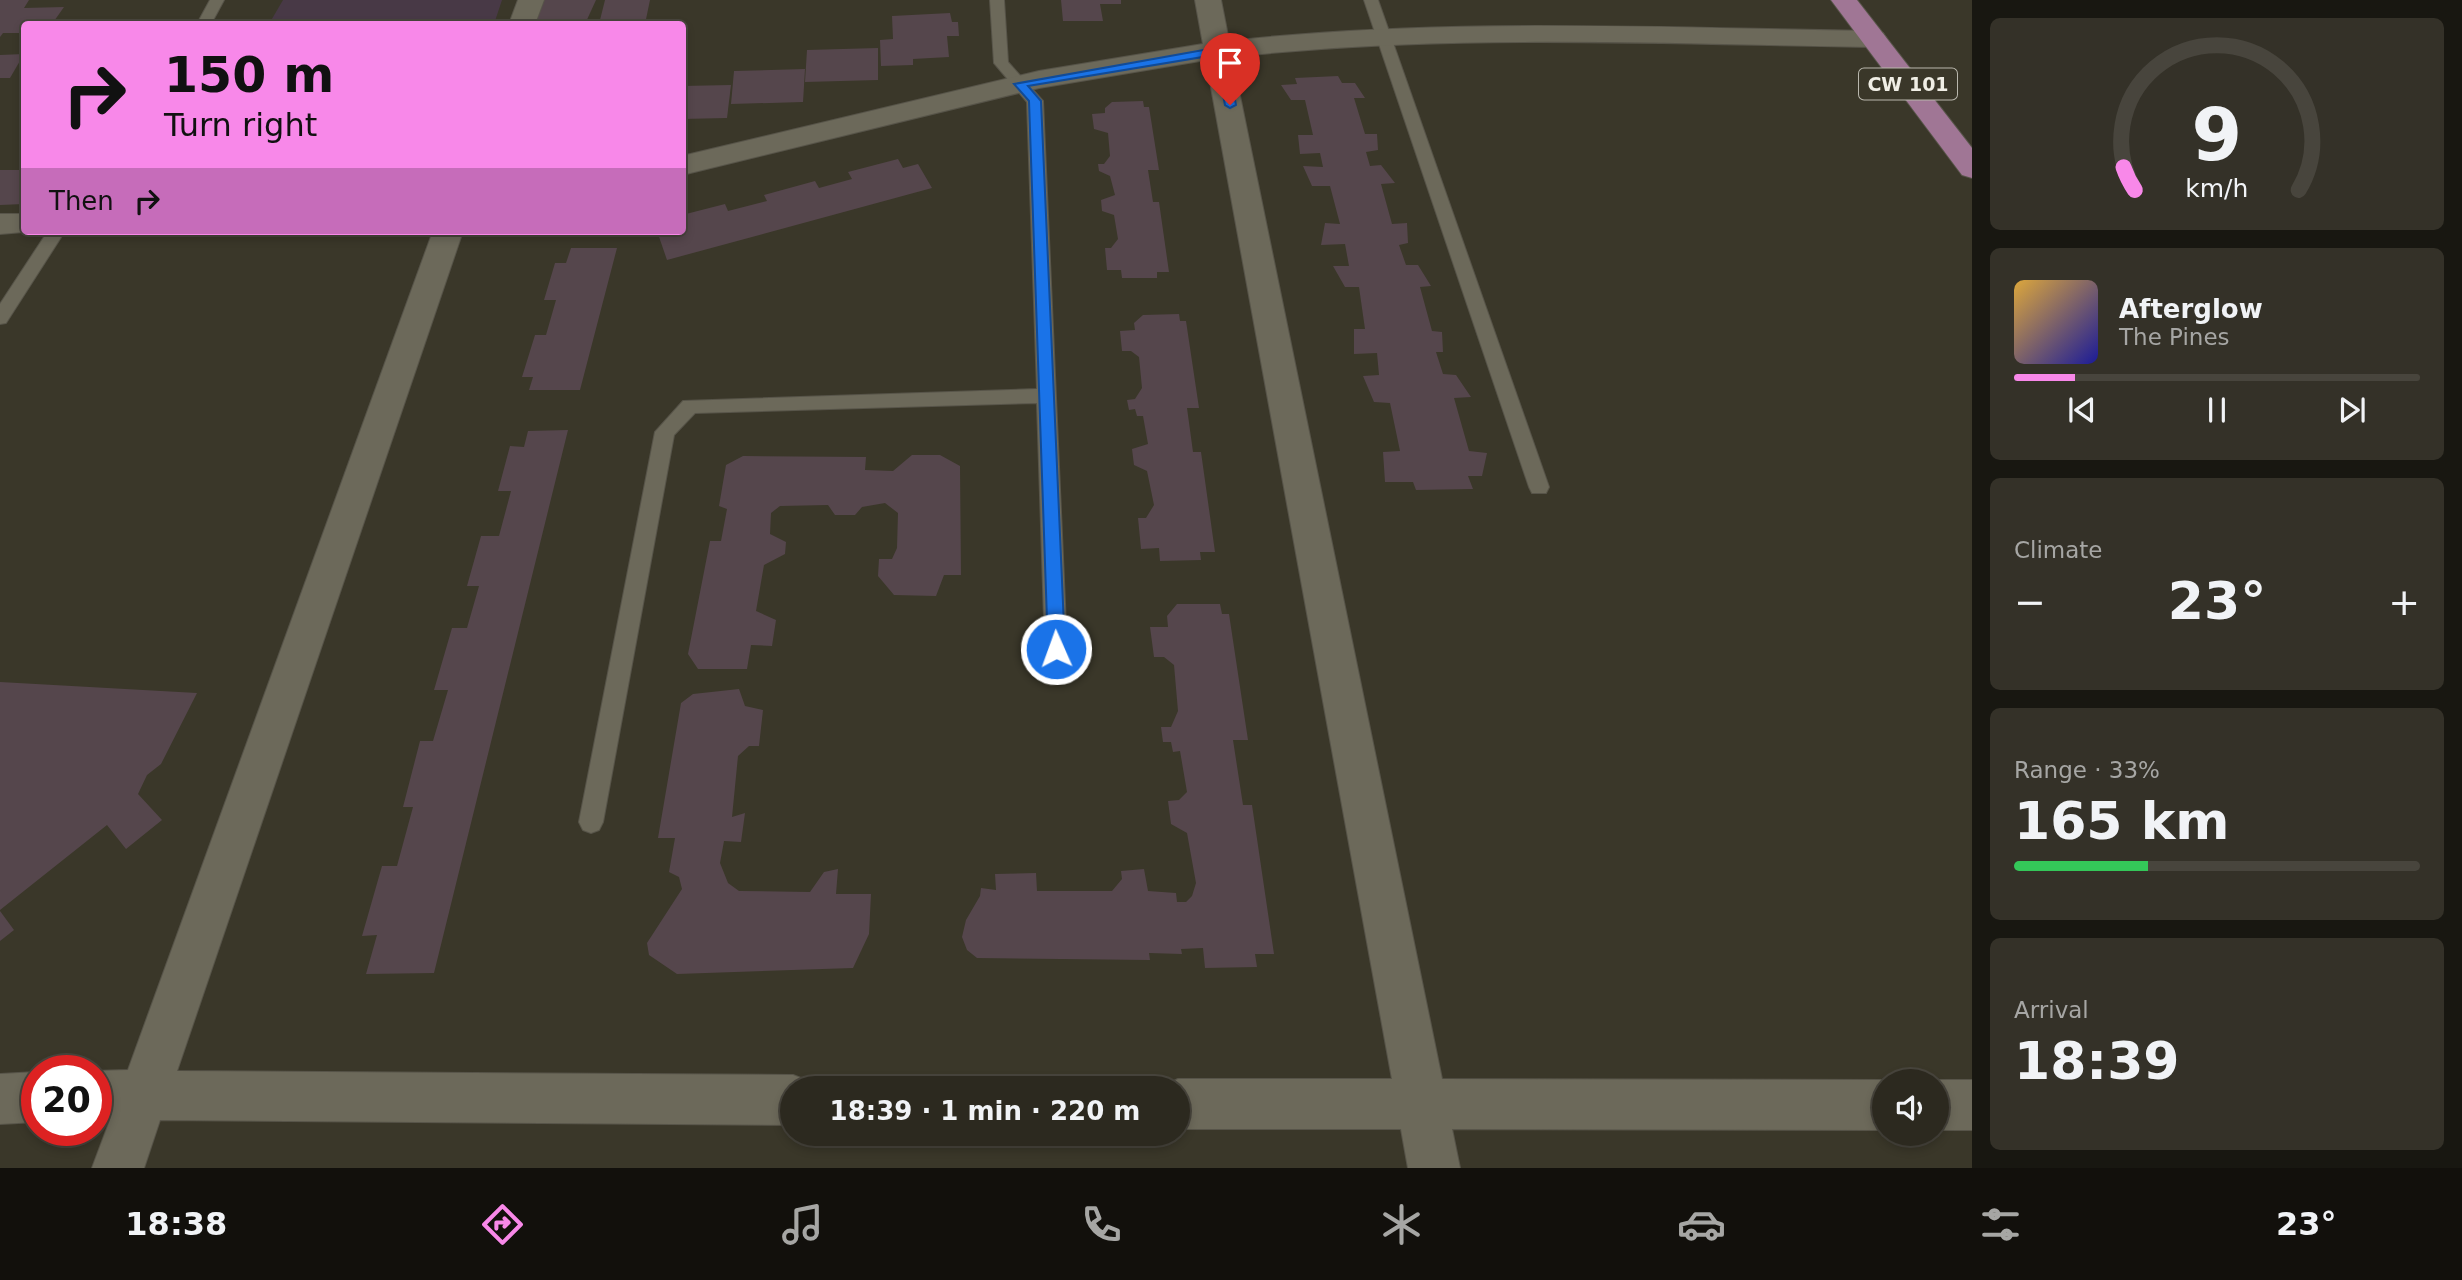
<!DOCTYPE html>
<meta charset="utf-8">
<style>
:root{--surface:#2c291f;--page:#343128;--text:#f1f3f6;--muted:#a6a6a4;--line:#48453d;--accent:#f888e9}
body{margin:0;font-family:"DejaVu Sans",sans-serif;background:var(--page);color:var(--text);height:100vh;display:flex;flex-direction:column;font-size:26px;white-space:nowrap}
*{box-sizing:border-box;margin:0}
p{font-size:23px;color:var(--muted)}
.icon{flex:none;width:38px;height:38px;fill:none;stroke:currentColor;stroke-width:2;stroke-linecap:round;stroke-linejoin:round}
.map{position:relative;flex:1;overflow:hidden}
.drawer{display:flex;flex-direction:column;gap:18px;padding:18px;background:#181711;width:490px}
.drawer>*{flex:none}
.guide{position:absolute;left:21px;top:21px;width:665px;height:214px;border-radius:7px;box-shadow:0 4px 10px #0003,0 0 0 2px var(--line);background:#f888e9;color:#111;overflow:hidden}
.fabs{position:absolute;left:1872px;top:1069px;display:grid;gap:14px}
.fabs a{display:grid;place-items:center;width:77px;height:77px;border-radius:50%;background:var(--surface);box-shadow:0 4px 10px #0003,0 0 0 2px var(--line);font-size:35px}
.speed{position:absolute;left:21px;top:1055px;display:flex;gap:14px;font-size:35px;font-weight:700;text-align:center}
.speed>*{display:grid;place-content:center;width:91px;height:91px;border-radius:50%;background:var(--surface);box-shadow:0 4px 10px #0003,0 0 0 2px var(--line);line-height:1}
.speed .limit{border:10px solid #d22;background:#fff;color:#111}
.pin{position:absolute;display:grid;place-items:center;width:60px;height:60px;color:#fff;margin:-72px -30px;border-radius:50% 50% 50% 0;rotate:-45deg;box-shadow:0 0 7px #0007}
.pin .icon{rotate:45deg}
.me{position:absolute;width:77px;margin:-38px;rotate:358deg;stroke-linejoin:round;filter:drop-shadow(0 0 5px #0008)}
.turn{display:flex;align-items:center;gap:24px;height:147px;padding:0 28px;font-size:32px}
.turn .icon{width:91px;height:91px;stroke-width:2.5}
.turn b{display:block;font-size:49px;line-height:60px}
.then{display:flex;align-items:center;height:66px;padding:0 28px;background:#0003;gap:14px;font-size:26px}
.big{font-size:52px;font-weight:700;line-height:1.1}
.drawer .widget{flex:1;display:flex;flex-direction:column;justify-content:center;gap:10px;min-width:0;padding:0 24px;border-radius:10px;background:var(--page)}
.drawer .dial{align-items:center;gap:0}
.dial svg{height:182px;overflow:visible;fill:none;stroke:var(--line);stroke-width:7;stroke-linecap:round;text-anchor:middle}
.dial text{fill:var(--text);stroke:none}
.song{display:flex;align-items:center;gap:21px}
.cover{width:84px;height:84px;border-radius:10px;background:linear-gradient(135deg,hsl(40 70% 55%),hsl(240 70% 35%))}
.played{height:7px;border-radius:4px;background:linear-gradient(90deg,var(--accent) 15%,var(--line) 15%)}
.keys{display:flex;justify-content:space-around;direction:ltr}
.heat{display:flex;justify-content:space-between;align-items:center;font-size:38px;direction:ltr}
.charge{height:10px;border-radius:5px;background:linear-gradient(90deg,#34c759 33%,var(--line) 0)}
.trip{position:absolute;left:780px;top:1076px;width:410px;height:70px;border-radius:35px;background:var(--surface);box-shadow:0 4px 10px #0003,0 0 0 2px var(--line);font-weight:700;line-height:70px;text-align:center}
.menu{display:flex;height:112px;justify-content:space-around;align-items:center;background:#12100c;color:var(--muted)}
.menu .icon{width:49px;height:49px}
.menu .active{color:var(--accent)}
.menu b{font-size:32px;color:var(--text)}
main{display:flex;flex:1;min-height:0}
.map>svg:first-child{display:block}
.education{fill:#483946}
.building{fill:#55464c}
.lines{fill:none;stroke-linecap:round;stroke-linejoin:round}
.lane-casing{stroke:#575449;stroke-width:2}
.street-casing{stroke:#575449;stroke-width:2}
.primary-casing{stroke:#575449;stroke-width:2}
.lane{fill:#6c695a;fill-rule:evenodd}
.street{fill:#6c695a;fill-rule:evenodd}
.primary{fill:#a07695;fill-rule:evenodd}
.route{fill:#1a73e8;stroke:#114b97;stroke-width:2}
.labels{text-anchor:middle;stroke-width:7;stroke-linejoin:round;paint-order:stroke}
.shield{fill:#3a3729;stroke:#b9b7ad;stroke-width:2}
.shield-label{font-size:19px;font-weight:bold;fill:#f0eee5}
</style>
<main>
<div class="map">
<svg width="1972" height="1168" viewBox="0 0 1972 1168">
<rect width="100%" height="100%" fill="#3a3729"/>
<polygon class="education" points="283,0 502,0 494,24 269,24"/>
<g class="building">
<polygon points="0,0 29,0 24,8 64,7 52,24 24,24 24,33 3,33 0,37"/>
<polygon points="543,0 596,0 585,24 532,24"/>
<polygon points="605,0 650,0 645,24 599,24"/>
<polygon points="1061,0 1121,0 1121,4 1100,4 1103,21 1063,21"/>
<polygon points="950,13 952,22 958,22 959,36 947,36 949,57 913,59 913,65 881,66 880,40 893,39 892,16"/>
<polygon points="878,48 878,80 805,82 807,50"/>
<polygon points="24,54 10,78 0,78 0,55"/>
<polygon points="805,69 803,102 731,104 734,71"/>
<polygon points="1338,76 1342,83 1355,83 1365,98 1354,98 1365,134 1377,134 1378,150 1366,152 1370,166 1381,165 1395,183 1381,184 1392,224 1407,223 1408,243 1399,245 1406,265 1418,265 1431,286 1420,287 1432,331 1442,332 1443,352 1436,352 1443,374 1456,375 1471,397 1454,398 1469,451 1487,453 1482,476 1468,476 1473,489 1416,490 1413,482 1385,482 1383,452 1400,451 1390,403 1374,402 1363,376 1379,375 1377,353 1354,354 1354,329 1365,329 1359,287 1345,287 1333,266 1349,266 1345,244 1321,245 1325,223 1340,224 1330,186 1312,186 1303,166 1323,167 1320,153 1300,154 1298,135 1313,135 1305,100 1291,100 1281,85 1297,84 1295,78"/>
<polygon points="731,85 727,118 682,119 682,86"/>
<polygon points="1143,101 1144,107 1149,107 1159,170 1148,170 1153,202 1159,202 1169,272 1157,272 1157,278 1122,278 1121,270 1107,270 1105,248 1111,248 1118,239 1114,215 1102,211 1101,200 1115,195 1110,176 1099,171 1098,164 1104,164 1110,156 1108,133 1094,129 1092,114 1105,113 1105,108 1112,102"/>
<polygon points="898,159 903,168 918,164 932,188 667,260 657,231 682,231 682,215 725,204 728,211 767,201 764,195 815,181 819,188 852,179 848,172"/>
<polygon points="0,170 24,170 24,204 0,205"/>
<polygon points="571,248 617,248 580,390 529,390 533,377 522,377 535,335 546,335 556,300 544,300 555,263 566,263"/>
<polygon points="1179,314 1180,321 1186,321 1199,408 1187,408 1193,452 1201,452 1215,552 1200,552 1201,560 1160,561 1159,548 1141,549 1138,518 1146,518 1154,505 1147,471 1134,465 1132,449 1148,444 1143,416 1137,416 1135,409 1129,410 1127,400 1135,399 1142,388 1139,357 1131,351 1122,351 1120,331 1135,330 1134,323 1143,315"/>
<polygon points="568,430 434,973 366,974 377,935 362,936 382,866 397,866 413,807 403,807 420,741 433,741 448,690 434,690 452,628 467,628 479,586 467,586 481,536 499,536 511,491 498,491 510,446 524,447 528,431"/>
<polygon points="912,455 940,455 960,466 961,575 944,575 936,596 894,595 878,576 879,559 892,559 897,548 898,513 885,503 862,507 855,515 835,515 828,505 780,506 771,513 770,534 786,542 785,554 764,565 756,611 776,620 772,646 751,645 747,669 698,669 688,654 710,541 721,541 727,509 719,506 726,465 743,456 866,457 865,470 893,471"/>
<polygon points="1177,604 1220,604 1222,614 1229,614 1248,740 1233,740 1243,805 1252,805 1274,954 1255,954 1257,967 1205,968 1203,948 1181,949 1182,954 1149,953 1150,960 977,958 967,950 962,937 966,920 980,896 981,888 996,890 995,874 1036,873 1037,891 1112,891 1122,879 1121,871 1144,869 1148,891 1176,893 1177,902 1186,902 1192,896 1196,883 1187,833 1171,824 1168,801 1179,800 1187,792 1180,751 1173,752 1171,742 1163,742 1161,727 1171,727 1178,711 1174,665 1164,657 1154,657 1150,627 1168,627 1167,616"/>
<polygon points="0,682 197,693 161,764 147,775 138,794 162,820 126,849 107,825 0,910"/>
<polygon points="739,689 745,706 763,710 759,746 749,746 738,756 732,817 745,813 741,842 724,841 720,863 728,883 739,891 810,892 824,872 838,869 836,894 871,894 869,934 853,968 677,974 649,955 647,943 682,889 679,877 669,872 675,838 658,838 681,703 693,694"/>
<polygon points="0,911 14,930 0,941"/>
</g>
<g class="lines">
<g class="lane-casing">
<g id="lane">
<polygon points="210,0 224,0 211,24 197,24"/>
<polygon points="990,0 1004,0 1008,62 1043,101 1067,649 1064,656 1056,659 1048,656 1045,649 1037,403 695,413 674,435 603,822 599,830 591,833 583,830 579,822 655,432 683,401 1037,389 1027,102 994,63"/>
<polygon points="1364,0 1378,0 1549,487 1546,493 1532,493 1529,487"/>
<polygon points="48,231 65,231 6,323 0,324 0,304"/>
</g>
</g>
<g class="street-casing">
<g id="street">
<polygon points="518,0 544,0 535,24 509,24"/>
<path d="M1195 0H1221L1229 41C1443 17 1660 28 1874 31L1883 33 1887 39 1883 45 1874 47C1661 44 1445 33 1232 57L1442 1079 1885 1080 1888 1082H1885V1130L1452 1129 1460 1168H1408L1401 1129H1178V1088H1159L1178 1079H1392L1206 60 1039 88 682 175V156L1039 71 1203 44Z"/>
<polygon points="0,214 24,214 24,231 35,231 0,234"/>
<polygon points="433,231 463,231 177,1071 793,1075 811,1082 813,1088 793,1088 793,1125 160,1120 144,1168 92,1168 110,1120 96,1120 94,1071 128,1070"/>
<polygon points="37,1072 37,1122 0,1124 0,1074"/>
<polygon points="1937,1080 1972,1080 1972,1130 1937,1130 1937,1082 1934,1082"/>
</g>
</g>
<g class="primary-casing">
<polygon id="primary" points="1831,0 1857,0 1972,148 1972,178 1962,175"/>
</g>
<use href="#lane" class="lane"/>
<use href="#street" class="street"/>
<use href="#primary" class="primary"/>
</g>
<polygon class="route" points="1220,47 1226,51 1236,105 1230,108 1225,105 1215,55 1028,86 1041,101 1065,649 1056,657 1048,649 1029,101 1014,84"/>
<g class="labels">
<rect class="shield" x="1859" y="68.5" width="98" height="31" rx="5"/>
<g class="shield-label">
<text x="1908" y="91">CW 101</text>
</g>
</g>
</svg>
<div class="fabs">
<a><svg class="icon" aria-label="sound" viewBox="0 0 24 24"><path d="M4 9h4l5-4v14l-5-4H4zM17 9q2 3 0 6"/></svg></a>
</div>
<div class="speed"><div class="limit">20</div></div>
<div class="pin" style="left:1230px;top:105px;background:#d93025"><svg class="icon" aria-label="arrive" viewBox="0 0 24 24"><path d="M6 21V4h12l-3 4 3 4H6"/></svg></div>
<svg class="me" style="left:1056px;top:649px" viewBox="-20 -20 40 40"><circle r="17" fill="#1a73e8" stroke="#fff" stroke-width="3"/><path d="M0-11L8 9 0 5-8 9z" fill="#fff"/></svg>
<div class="trip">18:39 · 1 min · 220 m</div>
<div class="guide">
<div class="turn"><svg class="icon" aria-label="right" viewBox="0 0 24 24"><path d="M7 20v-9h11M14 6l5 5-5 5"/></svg><div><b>150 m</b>Turn right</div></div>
<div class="then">Then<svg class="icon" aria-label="right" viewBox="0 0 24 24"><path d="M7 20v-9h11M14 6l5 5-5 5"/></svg></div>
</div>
</div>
<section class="drawer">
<div class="widget dial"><svg viewBox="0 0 100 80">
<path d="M14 69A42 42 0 1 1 86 69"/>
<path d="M14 69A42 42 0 0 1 9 59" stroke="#f888e9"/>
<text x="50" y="56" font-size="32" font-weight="700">9</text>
<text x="50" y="72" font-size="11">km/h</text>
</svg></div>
<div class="widget">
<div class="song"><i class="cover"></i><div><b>Afterglow</b><p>The Pines</p></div></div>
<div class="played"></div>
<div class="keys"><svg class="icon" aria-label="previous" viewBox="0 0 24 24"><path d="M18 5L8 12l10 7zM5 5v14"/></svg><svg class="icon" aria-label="pause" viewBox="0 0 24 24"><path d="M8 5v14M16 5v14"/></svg><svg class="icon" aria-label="next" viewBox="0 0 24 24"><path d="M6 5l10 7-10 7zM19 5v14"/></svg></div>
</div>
<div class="widget"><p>Climate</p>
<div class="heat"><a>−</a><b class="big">23°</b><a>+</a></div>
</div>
<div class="widget"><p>Range · 33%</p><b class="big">165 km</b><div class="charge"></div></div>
<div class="widget"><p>Arrival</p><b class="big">18:39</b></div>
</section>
</main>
<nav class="menu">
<b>18:38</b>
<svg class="icon active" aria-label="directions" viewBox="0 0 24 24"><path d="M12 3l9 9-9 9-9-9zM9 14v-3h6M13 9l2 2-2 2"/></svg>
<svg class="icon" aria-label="music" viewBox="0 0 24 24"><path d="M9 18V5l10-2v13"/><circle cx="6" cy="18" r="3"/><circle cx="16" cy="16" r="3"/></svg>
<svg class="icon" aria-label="phone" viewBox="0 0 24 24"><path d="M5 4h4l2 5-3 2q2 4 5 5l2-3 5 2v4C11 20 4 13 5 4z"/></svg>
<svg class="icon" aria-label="climate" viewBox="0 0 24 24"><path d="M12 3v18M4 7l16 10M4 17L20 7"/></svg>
<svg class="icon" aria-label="car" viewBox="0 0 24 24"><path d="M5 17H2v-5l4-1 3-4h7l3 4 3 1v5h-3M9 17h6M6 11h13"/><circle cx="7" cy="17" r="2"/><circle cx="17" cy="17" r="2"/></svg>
<svg class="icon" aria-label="filters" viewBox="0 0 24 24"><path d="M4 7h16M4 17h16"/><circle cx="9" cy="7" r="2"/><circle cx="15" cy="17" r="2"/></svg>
<b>23°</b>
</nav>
